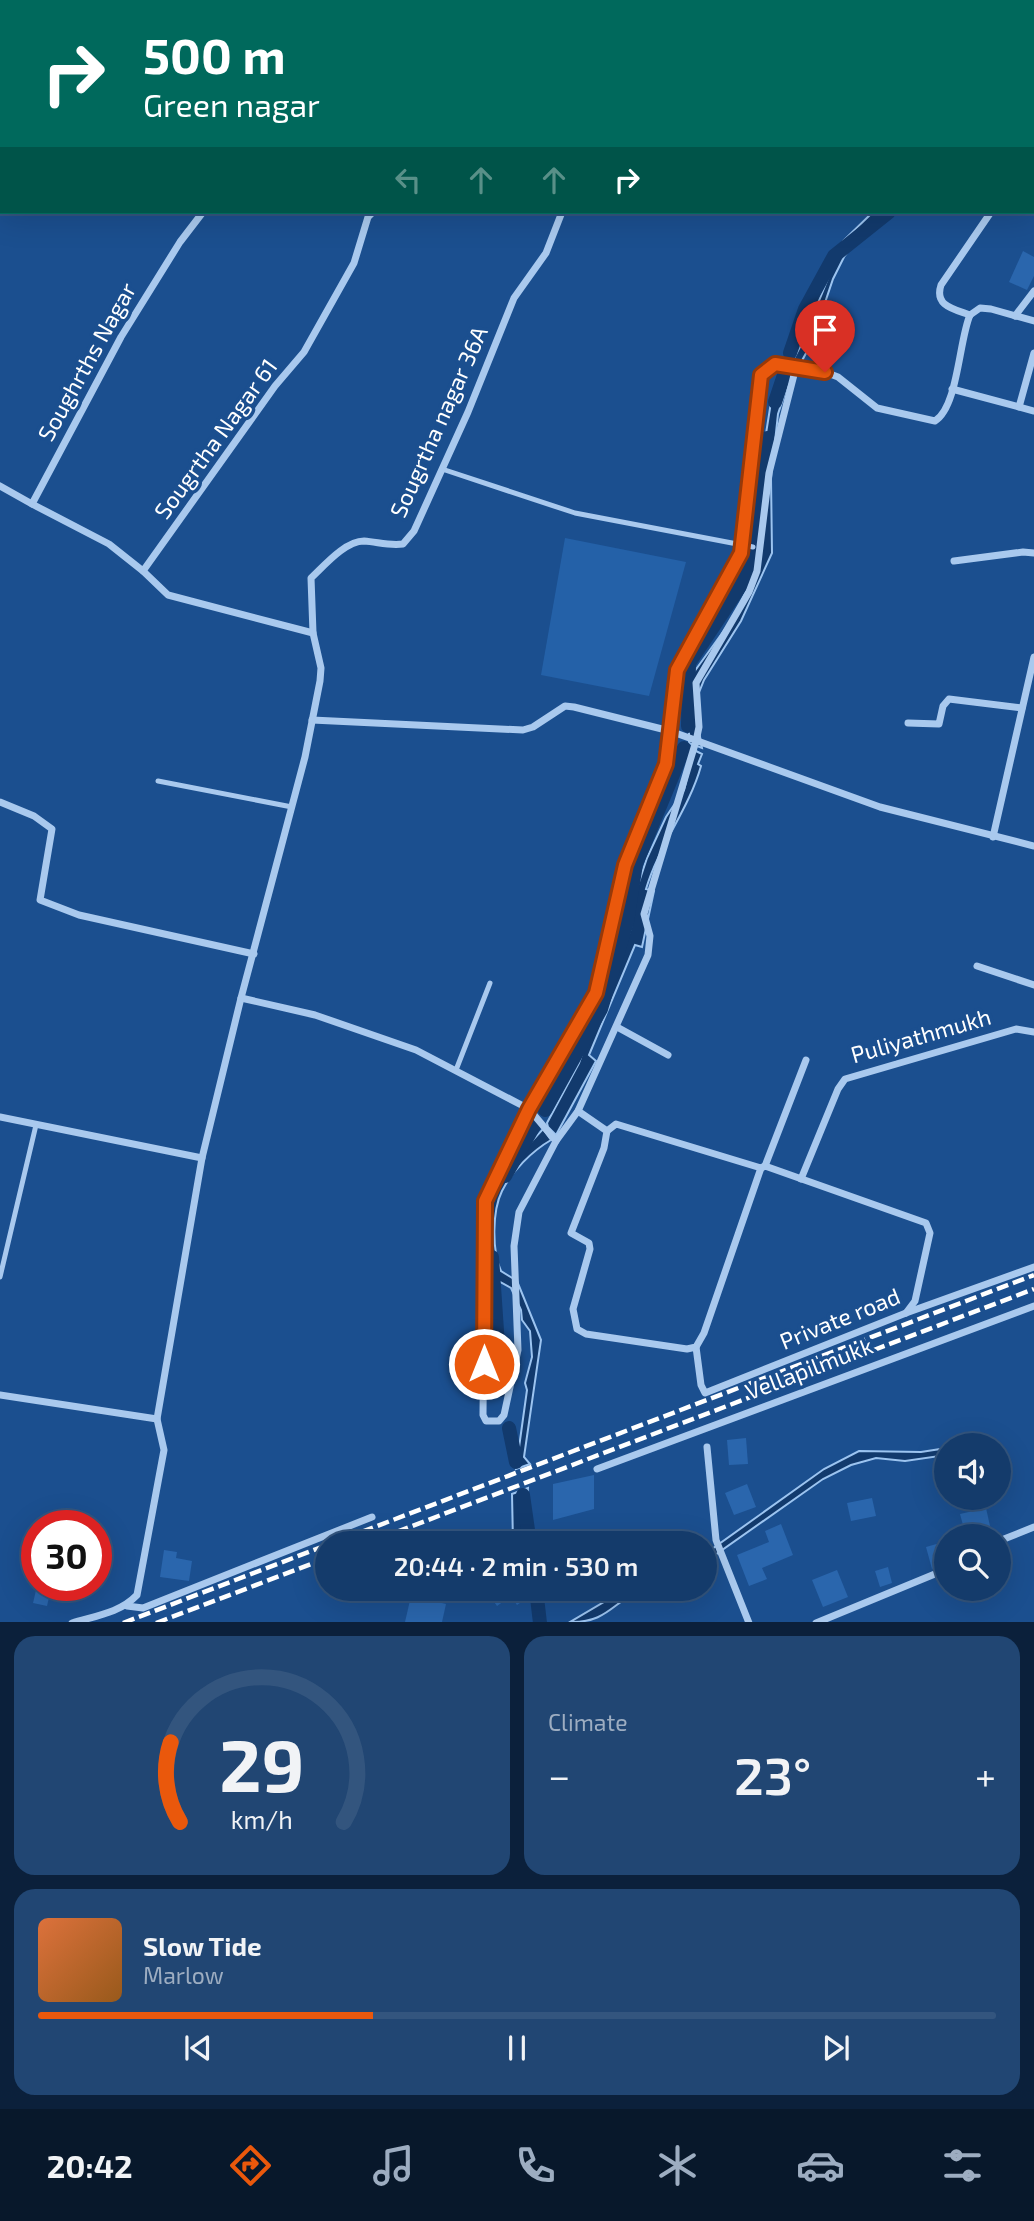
<!DOCTYPE html>
<meta charset="utf-8">
<style>
:root{--surface:#143b6b;--page:#214673;--text:#f1f3f6;--muted:#9dadc1;--line:#33557e;--accent:#ea580c}
body{margin:0;font-family:"Exo 2",sans-serif;background:var(--page);color:var(--text);height:100vh;display:flex;flex-direction:column;font-size:26px;white-space:nowrap}
*{box-sizing:border-box;margin:0}
p{font-size:23px;color:var(--muted)}
.icon{flex:none;width:38px;height:38px;fill:none;stroke:currentColor;stroke-width:2;stroke-linecap:round;stroke-linejoin:round}
.map{position:relative;height:1622px;overflow:hidden}
.panel{display:flex;flex-direction:column;gap:14px;padding:14px;background:#0b203b;flex:1}
.panel>*{flex:none}
.hud{position:absolute;left:0px;top:0px;width:1034px;height:214px;box-shadow:0 7px 28px #0002,0 0 0 2px var(--line);background:#00695c;color:#fff;overflow:hidden}
.tools{position:absolute;left:934px;top:1433px;display:grid;gap:14px}
.tools a{display:grid;place-items:center;width:77px;height:77px;border-radius:50%;background:var(--surface);box-shadow:0 7px 28px #0002,0 0 0 2px var(--line);font-size:35px}
.speed{position:absolute;left:21px;top:1510px;display:flex;gap:14px;font-size:35px;font-weight:700;text-align:center}
.speed>*{display:grid;place-content:center;width:91px;height:91px;border-radius:50%;background:var(--surface);box-shadow:0 7px 28px #0002,0 0 0 2px var(--line);line-height:1}
.speed .limit{border:10px solid #d22;background:#fff;color:#111}
.pin{position:absolute;display:grid;place-items:center;width:60px;height:60px;color:#fff;margin:-72px -30px;border-radius:50% 50% 50% 0;rotate:-45deg;box-shadow:0 0 7px #0007}
.pin .icon{rotate:45deg}
.me{position:absolute;width:77px;margin:-38px;rotate:0deg;stroke-linejoin:round;filter:drop-shadow(0 0 5px #0008)}
.turn{display:flex;align-items:center;gap:24px;height:147px;padding:0 28px;font-size:32px}
.turn .icon{width:91px;height:91px;stroke-width:2.5}
.turn b{display:block;font-size:49px;line-height:60px}
.lanes{display:flex;align-items:center;height:66px;padding:0 28px;background:#0003;justify-content:center;gap:35px;direction:ltr}
.lanes .off{opacity:.35}
.big{font-size:52px;font-weight:600;line-height:1.1}
.panel .card{flex:1;display:flex;flex-direction:column;justify-content:center;gap:10px;min-width:0;padding:0 24px;border-radius:21px;background:var(--page)}
.panel .dial{align-items:center;gap:0}
.dial svg{height:182px;overflow:visible;fill:none;stroke:var(--line);stroke-width:7;stroke-linecap:round;text-anchor:middle}
.dial text{fill:var(--text);stroke:none}
.song{display:flex;align-items:center;gap:21px}
.cover{width:84px;height:84px;border-radius:10px;background:linear-gradient(135deg,hsl(20 70% 55%),hsl(30 70% 35%))}
.played{height:7px;border-radius:4px;background:linear-gradient(90deg,var(--accent) 35%,var(--line) 35%)}
.keys{display:flex;justify-content:space-around;direction:ltr}
.heat{display:flex;justify-content:space-between;align-items:center;font-size:38px;direction:ltr}
.panel .tiles{flex:1;display:grid;gap:14px;grid-template-columns:1fr 1fr}
.card:last-child{grid-column:span 2}
.trip{position:absolute;left:315px;top:1531px;width:402px;height:70px;border-radius:35px;background:var(--surface);box-shadow:0 7px 28px #0002,0 0 0 2px var(--line);font-weight:600;line-height:70px;text-align:center}
.menu{display:flex;height:112px;justify-content:space-around;align-items:center;background:#08182b;color:var(--muted)}
.menu .icon{width:49px;height:49px}
.menu .on{color:var(--accent)}
.menu b{font-size:32px;color:var(--text)}
.map>svg:first-child{display:block}
.green{fill:#2461a8}
.water{fill:#123a6d;stroke:#9cc4f0;stroke-width:2}
.lines{fill:none;stroke-linecap:round;stroke-linejoin:round}
.canal{stroke:#123a6d;stroke-width:14}
.building{fill:#2a66ad}
.service{stroke:#a9c9ee;stroke-width:5}
.minor{stroke:#a9c9ee;stroke-width:7}
.rail{stroke:#fff;stroke-width:4.5;stroke-dasharray:12 5;stroke-linecap:butt}
.route-casing{stroke:#983908;stroke-width:18}
.route{stroke:#ea580c;stroke-width:12}
.labels{text-anchor:middle;stroke-width:7;stroke-linejoin:round;paint-order:stroke}
.street-label{font-size:23px;fill:#fff;stroke:#1b4f8f}
</style>
<div class="map">
<svg width="1034" height="1623" viewBox="0 0 1034 1623">
<rect width="100%" height="100%" fill="#1b4f8f"/>
<polygon class="green" points="565,538 686,562 649,696 541,675"/>
<g class="water">
<polygon points="873,212 886,212 857,239 844,257 833,279 811,344 786,390 778,414 771,479 772,553 741,621 704,680 698,695 697,720 702,748 689,743 689,679 733,618 758,567 764,446 771,402 802,343 843,241"/>
<path d="M694 750 702 754 698 764 701 766C689 809 659 845 646 889L654 891 642 947 635 945 589 1055 596 1061 556 1135 548 1127 547 1123 579 1063 599 1006 618 966 631 928 635 894 647 858 666 817 684 790Z"/>
<path d="M543 1129 551 1140C532 1151 512 1171 502 1191 492 1211 492 1251 501 1271L517 1281 541 1340 524 1457 530 1464 516 1469 527 1390 525 1383 532 1357 530 1331 522 1320 521 1310 511 1288 495 1279 489 1267 486 1238 494 1197 492 1195 498 1178Z"/>
<polygon points="947,1448 947,1455 905,1461 876,1458 851,1465 823,1479 705,1562 705,1554 824,1469 859,1451 921,1452"/>
<polygon points="528,1488 524,1543 513,1543 512,1494"/>
<path d="M626 1589H643C613 1601 608 1623 570 1622Z"/>
</g>
<g class="lines">
<g class="canal">
<polyline points="1032,13 1034,10"/>
<polyline points="790,353 805,309 834,256 889,212"/>
<polyline points="775,402 785,372"/>
<polyline points="688,726 689,663 741,585 753,554 767,438"/>
<polyline points="545,1110 601,1009 627,922 636,864 684,748"/>
<polyline points="505,1176 534,1126"/>
<polyline points="492,1257 501,1390"/>
<polyline points="509,1428 516,1462"/>
<polyline points="523,1495 530,1544"/>
<polyline points="536,1589 540,1623"/>
</g>
</g>
<g class="building">
<polygon points="1023,251 1034,257 1034,276 1027,290 1009,282"/>
<polygon points="746,1438 748,1464 729,1465 727,1440"/>
<polygon points="594,1475 594,1509 553,1520 553,1484"/>
<polygon points="747,1484 756,1507 734,1515 725,1493"/>
<polygon points="872,1498 876,1516 851,1521 847,1503"/>
<polygon points="986,1508 992,1535 966,1536 960,1514"/>
<polygon points="781,1524 793,1555 762,1568 767,1579 749,1586 737,1555 769,1542 765,1531"/>
<polygon points="940,1543 946,1563 932,1569 926,1547"/>
<polygon points="164,1550 177,1552 176,1558 192,1561 189,1581 160,1577"/>
<polygon points="888,1567 892,1583 880,1587 875,1571"/>
<polygon points="837,1570 848,1597 823,1607 812,1580"/>
<polygon points="37,1586 51,1589 47,1606 33,1603"/>
<polygon points="485,1589 521,1589 527,1598 517,1605 511,1596 497,1606"/>
<polygon points="411,1596 446,1604 442,1622 405,1622"/>
</g>
<g class="lines">
<g class="service">
<polyline points="442,469 575,513 753,547"/>
<polyline points="158,781 292,807"/>
<polyline points="456,1070 490,983"/>
<polyline points="0,1277 36,1125"/>
</g>
<g class="minor">
<polyline points="455,0 458,2"/>
<polyline points="735,0 738,2"/>
<polyline points="638,2 639,0"/>
<polyline points="0,143 2,144"/>
<polyline points="1032,153 1034,151"/>
<path d="M970 315C954 309 934 306 941 285L991 212"/>
<polyline points="970,315 980,308 991,309 1034,321"/>
<polyline points="1015,316 1034,291"/>
<path d="M796 367 769 473 757 571 749 592 696 683 699 727 696 741 644 914 650 936 648 955 578 1111 556 1141 519 1212 514 1246 518 1350 504 1415 499 1421H486L483 1415 485 1201 529 1109 596 993 625 865 666 763 677 670 741 553 761 375 775 364 825 372 838 377 877 408 935 421C958 407 959 340 970 315"/>
<polyline points="952,389 1034,411"/>
<polyline points="1019,407 1034,353"/>
<polyline points="0,486 32,504 121,337 180,242 203,212"/>
<polyline points="32,504 109,544 143,571 275,386 304,352 354,263 368,217 373,212"/>
<polyline points="954,561 1023,552 1034,553"/>
<polyline points="143,571 168,595 313,633"/>
<polyline points="312,720 523,730 533,727 565,706 574,707 670,731 880,807 1034,846"/>
<polyline points="908,723 939,724 943,706 949,699 1022,708"/>
<polyline points="0,802 34,816 52,829 40,900 79,915 254,954"/>
<polyline points="993,837 1034,657"/>
<polyline points="977,966 1034,985"/>
<polyline points="241,998 315,1015 416,1050 529,1109 556,1141"/>
<polyline points="617,1027 668,1055"/>
<polyline points="578,1111 607,1131 604,1148 571,1233 589,1243 590,1249 573,1309 577,1329 586,1334 687,1349 696,1347 704,1333 761,1168 765,1166 926,1223 930,1233 915,1301 906,1313"/>
<polyline points="0,1117 202,1158"/>
<polyline points="607,1131 616,1124 761,1168"/>
<polyline points="765,1166 806,1060"/>
<polyline points="801,1179 838,1089 845,1079 1016,1029 1034,1032"/>
<polyline points="696,1347 701,1385 705,1393 906,1313 1034,1267"/>
<polyline points="0,1395 157,1419"/>
<polyline points="707,1447 716,1540 749,1623"/>
<polyline points="597,1469 1034,1306"/>
<polyline points="999,1541 1034,1527"/>
<polyline points="127,1606 143,1608 372,1517"/>
<path d="M72 1623C95 1616 120 1613 137 1595L164 1450 157 1419 202 1158 241 998 305 757 320 681 321 668 313 633 311 578C324 566 345 541 364 541 378 542 389 546 403 544L414 531 468 412 514 298 546 253 562 212"/>
<polyline points="816,1623 947,1569"/>
</g>
<g class="rail">
<polyline points="330,1544 1034,1275"/>
<polyline points="365,1544 1034,1289"/>
<polyline points="123,1623 327,1545"/>
<polyline points="156,1623 327,1558"/>
</g>
</g>
<g class="lines">
<g class="route-casing">
<polyline id="route" points="484,1364 485,1201 529,1109 596,993 625,865 666,764 677,670 741,553 761,375 775,364 825,372"/>
</g>
<use href="#route" class="route"/>
</g>
<g class="labels">
<g class="street-label">
<text transform="translate(87 362) rotate(-61)" y="8">Soughrths Nagar</text>
<text transform="translate(439 422) rotate(-66)" y="8">Sougrtha nagar 36A</text>
<text transform="translate(216 439) rotate(-54)" y="8">Sougrtha Nagar 61</text>
<text transform="translate(921 1036) rotate(-16)" y="8">Puliyathmukh</text>
<text transform="translate(840 1319) rotate(-22)" y="8">Private road</text>
<text transform="translate(809 1369) rotate(-21)" y="8">Vellapilmukk</text>
</g>
</g>
</svg>
<div class="tools">
<a><svg class="icon" aria-label="sound" viewBox="0 0 24 24"><path d="M4 9h4l5-4v14l-5-4H4zM17 9q2 3 0 6"/></svg></a>
<a><svg class="icon" aria-label="search" viewBox="0 0 24 24"><circle cx="10" cy="10" r="6"/><path d="M15 15l6 6"/></svg></a>
</div>
<div class="speed"><div class="limit">30</div></div>
<div class="pin" style="left:825px;top:372px;background:#d93025"><svg class="icon" aria-label="arrive" viewBox="0 0 24 24"><path d="M6 21V4h12l-3 4 3 4H6"/></svg></div>
<svg class="me" style="left:484px;top:1364px" viewBox="-20 -20 40 40"><circle r="17" fill="#ea580c" stroke="#fff" stroke-width="3"/><path d="M0-11L8 9 0 5-8 9z" fill="#fff"/></svg>
<div class="trip">20:44 · 2 min · 530 m</div>
<div class="hud">
<div class="turn"><svg class="icon" aria-label="right" viewBox="0 0 24 24"><path d="M7 20v-9h11M14 6l5 5-5 5"/></svg><div><b>500 m</b>Green nagar</div></div>
<div class="lanes"><svg class="icon off" aria-label="left" viewBox="0 0 24 24"><path d="M17 20v-9H6M10 6l-5 5 5 5"/></svg><svg class="icon off" aria-label="ahead" viewBox="0 0 24 24"><path d="M12 20V5M6 11l6-6 6 6"/></svg><svg class="icon off" aria-label="ahead" viewBox="0 0 24 24"><path d="M12 20V5M6 11l6-6 6 6"/></svg><svg class="icon" aria-label="right" viewBox="0 0 24 24"><path d="M7 20v-9h11M14 6l5 5-5 5"/></svg></div>
</div>
</div>
<section class="panel">
<div class="tiles">
<div class="card dial"><svg viewBox="0 0 100 80">
<path d="M14 69A42 42 0 1 1 86 69"/>
<path d="M14 69A42 42 0 0 1 10 34" stroke="#ea580c"/>
<text x="50" y="56" font-size="32" font-weight="700">29</text>
<text x="50" y="72" font-size="11">km/h</text>
</svg></div>
<div class="card"><p>Climate</p>
<div class="heat"><a>−</a><b class="big">23°</b><a>+</a></div>
</div>
<div class="card">
<div class="song"><i class="cover"></i><div><b>Slow Tide</b><p>Marlow</p></div></div>
<div class="played"></div>
<div class="keys"><svg class="icon" aria-label="previous" viewBox="0 0 24 24"><path d="M18 5L8 12l10 7zM5 5v14"/></svg><svg class="icon" aria-label="pause" viewBox="0 0 24 24"><path d="M8 5v14M16 5v14"/></svg><svg class="icon" aria-label="next" viewBox="0 0 24 24"><path d="M6 5l10 7-10 7zM19 5v14"/></svg></div>
</div>
</div>
</section>
<nav class="menu">
<b>20:42</b>
<svg class="icon on" aria-label="directions" viewBox="0 0 24 24"><path d="M12 3l9 9-9 9-9-9zM9 14v-3h6M13 9l2 2-2 2"/></svg>
<svg class="icon" aria-label="music" viewBox="0 0 24 24"><path d="M9 18V5l10-2v13"/><circle cx="6" cy="18" r="3"/><circle cx="16" cy="16" r="3"/></svg>
<svg class="icon" aria-label="phone" viewBox="0 0 24 24"><path d="M5 4h4l2 5-3 2q2 4 5 5l2-3 5 2v4C11 20 4 13 5 4z"/></svg>
<svg class="icon" aria-label="climate" viewBox="0 0 24 24"><path d="M12 3v18M4 7l16 10M4 17L20 7"/></svg>
<svg class="icon" aria-label="car" viewBox="0 0 24 24"><path d="M5 17H2v-5l4-1 3-4h7l3 4 3 1v5h-3M9 17h6M6 11h13"/><circle cx="7" cy="17" r="2"/><circle cx="17" cy="17" r="2"/></svg>
<svg class="icon" aria-label="filters" viewBox="0 0 24 24"><path d="M4 7h16M4 17h16"/><circle cx="9" cy="7" r="2"/><circle cx="15" cy="17" r="2"/></svg>
</nav>
